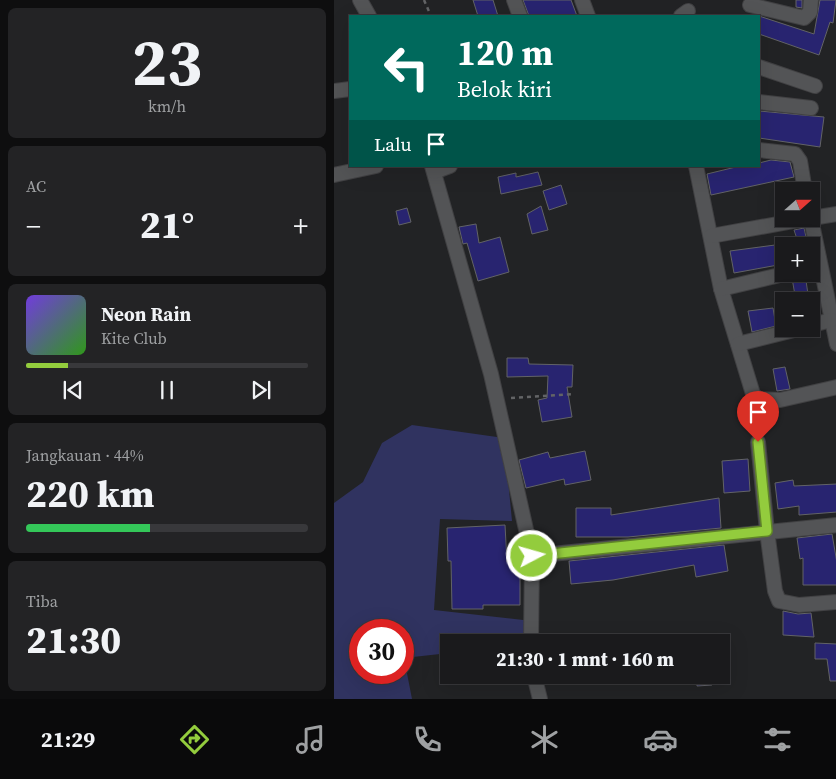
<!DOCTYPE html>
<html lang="id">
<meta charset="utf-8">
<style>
:root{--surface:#1a1a1c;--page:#232325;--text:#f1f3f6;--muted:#9fa1a3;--line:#38383b;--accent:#93cc3d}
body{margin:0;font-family:"Source Serif 4",serif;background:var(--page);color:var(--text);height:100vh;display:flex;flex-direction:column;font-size:19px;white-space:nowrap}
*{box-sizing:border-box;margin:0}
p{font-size:16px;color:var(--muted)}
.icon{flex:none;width:28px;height:28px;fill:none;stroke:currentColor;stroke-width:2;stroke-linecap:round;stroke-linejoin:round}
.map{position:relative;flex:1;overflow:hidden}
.side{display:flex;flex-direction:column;gap:8px;padding:8px;background:#0e0e0f;width:334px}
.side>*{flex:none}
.banner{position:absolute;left:15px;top:15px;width:411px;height:152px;border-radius:0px;box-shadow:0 5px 20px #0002,0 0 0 1px var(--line);background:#00695c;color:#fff;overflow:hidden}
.needle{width:32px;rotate:69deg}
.buttons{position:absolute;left:441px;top:182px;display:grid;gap:10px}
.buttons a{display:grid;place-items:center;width:45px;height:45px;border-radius:0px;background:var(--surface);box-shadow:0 5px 20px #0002,0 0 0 1px var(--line);font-size:25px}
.speed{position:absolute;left:15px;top:619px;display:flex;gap:10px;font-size:25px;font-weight:700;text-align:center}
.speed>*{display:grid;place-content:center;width:65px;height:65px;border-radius:50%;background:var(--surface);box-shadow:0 5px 20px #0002,0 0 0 1px var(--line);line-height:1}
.speed .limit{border:8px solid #d22;background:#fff;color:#111}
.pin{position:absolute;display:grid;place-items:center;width:42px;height:42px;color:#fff;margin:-51px -21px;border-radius:50% 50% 50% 0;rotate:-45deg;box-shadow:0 0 5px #0007}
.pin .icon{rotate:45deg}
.me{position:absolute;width:55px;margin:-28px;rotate:84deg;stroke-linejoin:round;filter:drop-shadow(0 0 4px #0008)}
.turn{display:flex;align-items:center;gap:18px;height:105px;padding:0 25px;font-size:22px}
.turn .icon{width:65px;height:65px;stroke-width:2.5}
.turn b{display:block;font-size:35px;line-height:42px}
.then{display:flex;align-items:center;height:48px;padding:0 25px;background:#0003;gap:10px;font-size:19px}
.big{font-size:38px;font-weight:800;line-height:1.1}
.side .tile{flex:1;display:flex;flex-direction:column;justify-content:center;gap:8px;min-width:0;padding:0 18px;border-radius:8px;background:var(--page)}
.side .dial{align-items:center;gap:0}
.dial b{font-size:65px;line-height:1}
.song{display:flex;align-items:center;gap:15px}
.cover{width:60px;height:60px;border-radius:8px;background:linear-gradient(135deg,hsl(260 70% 55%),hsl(110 70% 35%))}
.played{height:5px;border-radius:2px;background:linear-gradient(90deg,var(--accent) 15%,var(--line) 15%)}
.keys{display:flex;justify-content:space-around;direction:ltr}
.heat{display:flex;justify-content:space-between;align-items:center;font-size:28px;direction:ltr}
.charge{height:8px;border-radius:4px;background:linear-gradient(90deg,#34c759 44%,var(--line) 0)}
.trip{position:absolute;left:106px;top:634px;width:290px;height:50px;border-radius:0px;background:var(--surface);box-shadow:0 5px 20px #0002,0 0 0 1px var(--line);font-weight:800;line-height:50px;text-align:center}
.tab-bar{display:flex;height:80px;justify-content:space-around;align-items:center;background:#0a0a0b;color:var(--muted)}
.tab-bar .icon{width:35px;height:35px}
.tab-bar .on{color:var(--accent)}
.tab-bar b{font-size:22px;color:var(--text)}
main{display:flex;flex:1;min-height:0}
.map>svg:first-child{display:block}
.green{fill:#303360;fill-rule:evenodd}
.building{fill:#282470;stroke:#626366}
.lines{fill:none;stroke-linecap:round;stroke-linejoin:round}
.street-casing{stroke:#414143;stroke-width:16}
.path{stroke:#636466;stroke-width:2.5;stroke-dasharray:4 4;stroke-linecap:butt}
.street{stroke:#535456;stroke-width:14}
.route-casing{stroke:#608528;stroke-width:12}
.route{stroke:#93cc3d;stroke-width:9}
</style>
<main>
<section class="side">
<div class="tile dial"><b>23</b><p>km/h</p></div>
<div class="tile"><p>AC</p>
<div class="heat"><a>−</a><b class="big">21°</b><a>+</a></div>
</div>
<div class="tile">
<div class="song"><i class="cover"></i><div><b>Neon Rain</b><p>Kite Club</p></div></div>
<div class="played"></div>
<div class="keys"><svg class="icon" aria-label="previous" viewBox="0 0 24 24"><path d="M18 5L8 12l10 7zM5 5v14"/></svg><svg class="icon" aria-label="pause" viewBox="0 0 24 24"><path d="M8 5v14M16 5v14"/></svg><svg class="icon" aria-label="next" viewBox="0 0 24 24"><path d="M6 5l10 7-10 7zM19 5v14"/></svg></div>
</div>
<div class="tile"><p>Jangkauan · 44%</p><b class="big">220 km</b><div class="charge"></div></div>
<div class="tile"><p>Tiba</p><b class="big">21:30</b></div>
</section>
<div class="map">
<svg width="503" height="699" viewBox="0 0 503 699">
<rect width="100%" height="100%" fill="#222325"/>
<path class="green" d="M78 425 170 438 178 521 106 519 100 610 198 621 183 642H115V653L70 658 78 699H0V503L29 482 48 443ZM26 630H69V672H26Z"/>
<g class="building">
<polygon points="139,0 159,0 164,16 144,16"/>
<polygon points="189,0 237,0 243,16 195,16"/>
<polygon points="462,0 468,0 468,8 462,7"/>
<polygon points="486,0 502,0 499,23 496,22 485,55 425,34 425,16 480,34"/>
<polygon points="425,111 490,117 486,147 425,138"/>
<polygon points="437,160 456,162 460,177 377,195 373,174 406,166 425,166 425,163"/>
<polygon points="204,172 208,185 167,194 164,177 182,173 182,177"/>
<polygon points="227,185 233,204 215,210 209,191"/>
<polygon points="207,206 214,230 198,234 193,214"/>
<polygon points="73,208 77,222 65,225 62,211"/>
<polygon points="142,224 145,243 166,237 175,272 144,281 133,243 129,244 125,227"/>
<polygon points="470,228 472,237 463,239 460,230"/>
<polygon points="441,245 444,265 400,273 396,251"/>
<polygon points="471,274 475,301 462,301 458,278"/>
<polygon points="439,308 442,326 418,332 414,311"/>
<polygon points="173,358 194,358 195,364 239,365 238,387 233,387 238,417 208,422 204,400 213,398 214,376 173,377"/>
<polygon points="451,367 456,389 443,391 439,369"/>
<polygon points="251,451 257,480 231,485 230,479 192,488 185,460 214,452 216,458"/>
<polygon points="414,459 416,491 390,493 388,461"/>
<polygon points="459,480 460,486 503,484 503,512 465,515 465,506 444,509 441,483"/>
<polygon points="385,498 387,528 294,537 242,537 242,508 277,508 277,515"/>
<polygon points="171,525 173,562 186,562 186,605 149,605 149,609 118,609 117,561 114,561 113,528"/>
<polygon points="498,534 503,563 503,585 469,585 469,558 466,559 463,538"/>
<polygon points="390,545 394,571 362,577 360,565 279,580 237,584 235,561"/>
<polygon points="449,611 464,614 477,613 480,637 449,635"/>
<polygon points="481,643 503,644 503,681 496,681 493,659 481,659"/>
<polygon points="363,675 378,675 378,685 363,686"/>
</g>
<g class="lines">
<g class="street-casing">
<g id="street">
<polyline points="26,0 35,16"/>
<polyline points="180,0 186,16"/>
<polyline points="248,0 254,16"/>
<polyline points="416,5 470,18 476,12 477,0"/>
<polyline points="347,16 354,11"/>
<polyline points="425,67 481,86"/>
<polyline points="0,91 16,89"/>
<polyline points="425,102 477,108"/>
<polyline points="425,150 461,154 466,161 471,191"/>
<polyline points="98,166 157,374 198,556 197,642"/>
<polyline points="362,166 387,289 419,394 424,399 446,400 503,387"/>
<polyline points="100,172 116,166"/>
<polyline points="0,175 42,166"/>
<polyline points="478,218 503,214"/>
<polyline points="477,219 503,344"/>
<polyline points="377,236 471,219"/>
<polyline points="387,289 450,274"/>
<polyline points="478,325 497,320"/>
<polyline points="404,344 464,329"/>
<polyline points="424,442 433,531 441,591 445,601 465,605 503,602"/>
<polyline points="198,556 503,525"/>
<polyline points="200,675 206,699"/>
</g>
</g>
<g class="path">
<polyline points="90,0 97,16"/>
<polyline points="177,398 239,394"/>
</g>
<use href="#street" class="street"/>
</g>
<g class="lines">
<g class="route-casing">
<polyline id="route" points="198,556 433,531 424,442"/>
</g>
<use href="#route" class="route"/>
</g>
</svg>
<div class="buttons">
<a><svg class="needle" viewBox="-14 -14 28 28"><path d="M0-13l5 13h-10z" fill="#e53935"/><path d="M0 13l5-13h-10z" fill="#9fa1a3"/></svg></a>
<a>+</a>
<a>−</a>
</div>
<div class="speed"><div class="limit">30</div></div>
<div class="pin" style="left:424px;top:442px;background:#d93025"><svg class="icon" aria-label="arrive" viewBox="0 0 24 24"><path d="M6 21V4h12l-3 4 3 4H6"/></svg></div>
<svg class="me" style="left:198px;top:556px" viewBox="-20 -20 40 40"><circle r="17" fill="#93cc3d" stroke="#fff" stroke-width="3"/><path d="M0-11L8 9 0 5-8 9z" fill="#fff"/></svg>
<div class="trip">21:30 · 1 mnt · 160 m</div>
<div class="banner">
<div class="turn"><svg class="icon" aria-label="left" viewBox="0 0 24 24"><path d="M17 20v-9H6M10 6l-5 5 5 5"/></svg><div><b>120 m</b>Belok kiri</div></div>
<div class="then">Lalu<svg class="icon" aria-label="arrive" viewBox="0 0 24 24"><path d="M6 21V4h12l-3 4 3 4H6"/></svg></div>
</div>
</div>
</main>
<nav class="tab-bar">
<b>21:29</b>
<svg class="icon on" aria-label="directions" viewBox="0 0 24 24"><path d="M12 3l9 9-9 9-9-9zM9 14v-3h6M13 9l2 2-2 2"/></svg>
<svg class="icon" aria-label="music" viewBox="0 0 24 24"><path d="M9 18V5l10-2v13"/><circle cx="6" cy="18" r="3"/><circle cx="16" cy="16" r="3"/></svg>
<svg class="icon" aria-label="phone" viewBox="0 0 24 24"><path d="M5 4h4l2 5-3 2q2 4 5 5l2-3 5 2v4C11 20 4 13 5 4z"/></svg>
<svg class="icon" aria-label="climate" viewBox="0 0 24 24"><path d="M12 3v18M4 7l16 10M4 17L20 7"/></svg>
<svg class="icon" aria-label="car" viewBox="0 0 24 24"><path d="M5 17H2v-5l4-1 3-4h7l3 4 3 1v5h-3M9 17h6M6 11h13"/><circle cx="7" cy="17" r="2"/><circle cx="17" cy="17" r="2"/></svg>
<svg class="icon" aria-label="filters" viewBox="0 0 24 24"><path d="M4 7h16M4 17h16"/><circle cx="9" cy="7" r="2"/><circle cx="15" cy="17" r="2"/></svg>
</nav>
